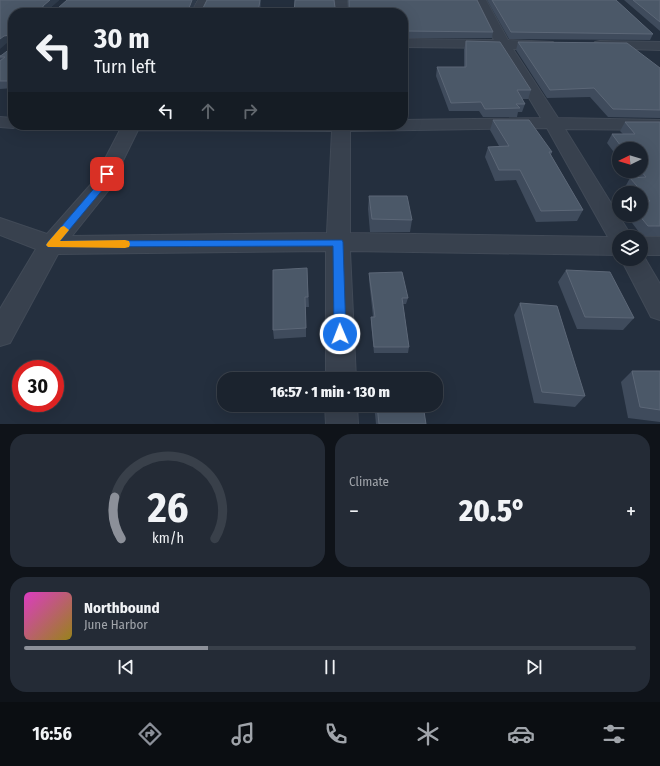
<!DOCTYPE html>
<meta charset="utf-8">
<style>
:root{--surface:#1b232e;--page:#242b36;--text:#f1f3f6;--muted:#a0a4aa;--line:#39404a;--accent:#8c9099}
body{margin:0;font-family:"Fira Sans Condensed",sans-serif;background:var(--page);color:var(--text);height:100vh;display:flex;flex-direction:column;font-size:15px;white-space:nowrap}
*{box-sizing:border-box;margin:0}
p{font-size:13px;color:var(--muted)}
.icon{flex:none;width:22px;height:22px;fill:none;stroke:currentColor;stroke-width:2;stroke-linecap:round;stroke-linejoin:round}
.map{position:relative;height:424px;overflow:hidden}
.side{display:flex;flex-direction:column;gap:10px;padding:10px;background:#0f1319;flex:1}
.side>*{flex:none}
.guide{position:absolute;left:8px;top:8px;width:400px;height:122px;border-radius:16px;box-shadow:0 4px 16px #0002,0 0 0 1px var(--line);background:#1b232e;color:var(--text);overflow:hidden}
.needle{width:26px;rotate:265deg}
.tools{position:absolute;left:612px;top:142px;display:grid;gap:8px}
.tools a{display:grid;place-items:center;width:36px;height:36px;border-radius:50%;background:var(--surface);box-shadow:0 4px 16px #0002,0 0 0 1px var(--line);font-size:20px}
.speed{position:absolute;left:12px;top:360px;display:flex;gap:8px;font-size:20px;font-weight:700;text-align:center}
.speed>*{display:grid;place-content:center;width:52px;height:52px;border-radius:50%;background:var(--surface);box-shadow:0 4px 16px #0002,0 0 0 1px var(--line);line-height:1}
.speed .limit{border:6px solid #d22;background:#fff;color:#111}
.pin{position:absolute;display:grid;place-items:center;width:34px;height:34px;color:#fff;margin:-17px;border-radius:8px;box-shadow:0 2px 6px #0006}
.me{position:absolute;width:44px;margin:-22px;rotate:359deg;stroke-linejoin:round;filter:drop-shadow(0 0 3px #0008)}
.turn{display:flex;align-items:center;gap:14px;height:84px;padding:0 20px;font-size:18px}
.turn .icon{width:52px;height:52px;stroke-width:2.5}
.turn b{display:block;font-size:28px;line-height:34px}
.lanes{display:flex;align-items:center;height:38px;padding:0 20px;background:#0003;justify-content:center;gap:20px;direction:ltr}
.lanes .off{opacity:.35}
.big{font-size:30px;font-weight:800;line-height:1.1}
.side .widget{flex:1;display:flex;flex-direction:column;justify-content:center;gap:6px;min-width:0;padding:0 14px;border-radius:16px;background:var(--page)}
.side .dial{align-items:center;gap:0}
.dial svg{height:104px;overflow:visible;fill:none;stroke:var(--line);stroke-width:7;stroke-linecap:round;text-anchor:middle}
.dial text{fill:var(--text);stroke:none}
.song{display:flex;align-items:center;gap:12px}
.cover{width:48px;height:48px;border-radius:6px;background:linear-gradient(135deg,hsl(310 70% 55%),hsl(50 70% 35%))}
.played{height:4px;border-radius:2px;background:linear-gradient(90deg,var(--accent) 30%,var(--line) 30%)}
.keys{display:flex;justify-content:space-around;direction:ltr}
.heat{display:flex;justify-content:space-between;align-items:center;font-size:22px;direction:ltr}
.side .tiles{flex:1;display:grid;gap:10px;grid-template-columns:1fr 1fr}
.widget:last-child{grid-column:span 2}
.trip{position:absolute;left:217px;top:372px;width:226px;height:40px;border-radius:16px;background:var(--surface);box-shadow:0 4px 16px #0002,0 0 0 1px var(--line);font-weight:800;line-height:40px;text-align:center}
.menu{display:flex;height:64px;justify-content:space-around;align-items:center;background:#0b0e12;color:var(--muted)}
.menu .icon{width:28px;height:28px}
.menu .on{color:var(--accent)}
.menu b{font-size:18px;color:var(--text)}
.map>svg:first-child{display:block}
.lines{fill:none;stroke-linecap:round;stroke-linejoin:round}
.street-casing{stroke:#414a57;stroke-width:2}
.street{fill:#38414e;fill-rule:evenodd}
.wall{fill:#3f4b5c}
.shaded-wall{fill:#2f3b4b}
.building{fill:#4b5868;stroke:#5c6777}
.route{fill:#1a73e8;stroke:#114b97}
.slow{fill:#f59e0b}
</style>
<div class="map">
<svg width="660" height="424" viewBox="0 0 660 424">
<rect width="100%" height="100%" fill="#242f3e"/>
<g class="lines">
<g class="street-casing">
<g id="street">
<polygon points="198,0 210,0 203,13 191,13"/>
<polygon points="335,0 347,0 348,13 336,13"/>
<path d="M474 0H486L508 40 553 42 555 45 553 48 548 49H513L558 118 660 120V130L565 129 632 237H619V255L350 251 356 379H326V251L58 254 10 343 0 346V309L36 249 0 235V218L47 234 93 182 120 130 105 129 102 125H403V120L541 118 499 48 403 47V39L494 40ZM547 128 608 237 350 233V131ZM138 130 332 131 327 233 72 236 108 191Z"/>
<polygon points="600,41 660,42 660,50 595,48 593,45 595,42"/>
<polygon points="0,117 13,118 13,125 20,125 13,128 0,127"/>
<polygon points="641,237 660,237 660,255 643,255 660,284 660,320 651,317 621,259 641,259"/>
<polygon points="325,405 357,405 358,424 326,424"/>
</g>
</g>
<use href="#street" class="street"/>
</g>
<g class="wall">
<polygon points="0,0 59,0 50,8 58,8 196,0 193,8 203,8 207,0 261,0 260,13 13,13 13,88 0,89 0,56 2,55 11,48 11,42 7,43"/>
<polygon points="348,0 477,0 493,32 492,38 403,38 403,13 294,13 335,8 349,8"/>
<polygon points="487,0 616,0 653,34 650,40 509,39"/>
<polygon points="624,0 660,0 660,31"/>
<polygon points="466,41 531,90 528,99 522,99 525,104 522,112 518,112 517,117 483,117 479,111 449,111 436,76 437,67 464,67 464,49"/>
<polygon points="518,42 660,68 660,118 608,117 590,97 547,98 516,50"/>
<polygon points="493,120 552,152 551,155 583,210 577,221 536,222 516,180 495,181 485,157 488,147 499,146 490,130"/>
<polygon points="625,122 660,122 660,236 642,236 626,215 641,215 641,193 630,193 625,187 630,178 634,178 629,171 641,171 641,149 619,149 619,159 607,143 612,134 623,134 620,131"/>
<polygon points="369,196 412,220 410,232 370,232 368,209"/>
<polygon points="307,268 309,307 306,307 306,337 274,339 273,330"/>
<polygon points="566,270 634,318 623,330 577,329 558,282"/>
<polygon points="369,273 408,298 406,304 403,304 409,347 408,353 374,353 371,323 371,317 373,317 369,280"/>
<polygon points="520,303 585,396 575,407 534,403 514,315"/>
<polygon points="632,371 660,371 660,422 628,418 621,382"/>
<polygon points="374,405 423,405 426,424 376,424"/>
</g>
<g class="shaded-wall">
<polygon points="50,0 59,0 46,12 43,8 43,6"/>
<polygon points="192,0 196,0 191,13 189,8"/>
<polygon points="260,0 261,0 260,13 258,13"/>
<polygon points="11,35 13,42 7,43 0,49 0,39 4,36"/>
<polygon points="305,297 306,307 306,337 306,328"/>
</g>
<g class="building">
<polygon points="0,0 50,0 43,6 43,8 58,8 67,0 192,0 189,8 203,8 207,0 260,0 258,13 13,13 13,81 0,81 0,61 5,57 0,57 0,56 2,55 11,48 11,35 4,36 0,39"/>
<polygon points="295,0 334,0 335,8 349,8 349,0 477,0 493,32 404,31 403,32 403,13 294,13"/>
<polygon points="492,0 616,0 653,34 511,32"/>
<polygon points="633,0 660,0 660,22"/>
<polygon points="466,41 500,42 531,90 517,90 525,104 516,104 520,108 485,109 481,102 451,103 437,67 466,67"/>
<polygon points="518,42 627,43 660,68 660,110 613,109 594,88 550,90"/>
<polygon points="493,120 529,120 552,152 549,152 583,210 541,211 520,170 499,170 488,147 509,146"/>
<polygon points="625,122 660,122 660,226 648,226 639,215 641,215 641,201 650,201 630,178 646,177 641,171 641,149 623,149 612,134 635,134"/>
<polygon points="369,196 407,196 412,220 372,219"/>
<polygon points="307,268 308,297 305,297 306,328 273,330 273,270"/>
<polygon points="566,270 610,272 634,318 585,317"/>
<polygon points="402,272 408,298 402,298 409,347 374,347 371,317 375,317 369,273"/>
<polygon points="520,303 557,306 585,396 542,392"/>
<polygon points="632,371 660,371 660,410 640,407"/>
<polygon points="377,405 423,405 426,424 379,424"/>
</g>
<polygon class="route" points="107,171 111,174 104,188 60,241 342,240 343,242 346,334 344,337 340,339 336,337 334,334 333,246 48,247 46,245 48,242 97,185 104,172"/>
<polygon class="slow" points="64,226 69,230 60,241 125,240 129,241 130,244 129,247 125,248 48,247 46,245 48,242 61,227"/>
</svg>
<div class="tools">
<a><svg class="needle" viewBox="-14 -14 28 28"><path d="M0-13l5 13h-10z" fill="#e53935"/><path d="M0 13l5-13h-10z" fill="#a0a4aa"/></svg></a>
<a><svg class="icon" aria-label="sound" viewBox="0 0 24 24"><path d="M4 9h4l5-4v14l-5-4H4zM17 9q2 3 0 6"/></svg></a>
<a><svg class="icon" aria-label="layers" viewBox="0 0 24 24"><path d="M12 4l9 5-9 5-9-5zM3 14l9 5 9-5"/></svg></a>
</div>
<div class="speed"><div class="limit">30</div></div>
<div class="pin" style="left:107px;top:174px;background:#d93025"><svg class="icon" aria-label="arrive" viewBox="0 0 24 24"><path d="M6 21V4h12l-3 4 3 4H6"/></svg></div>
<svg class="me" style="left:340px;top:334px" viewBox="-20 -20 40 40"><circle r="17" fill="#1a73e8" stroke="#fff" stroke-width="3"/><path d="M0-11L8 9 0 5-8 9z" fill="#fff"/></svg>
<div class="trip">16:57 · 1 min · 130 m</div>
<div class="guide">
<div class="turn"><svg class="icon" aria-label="left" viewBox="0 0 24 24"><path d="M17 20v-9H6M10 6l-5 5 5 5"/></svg><div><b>30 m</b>Turn left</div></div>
<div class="lanes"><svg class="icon" aria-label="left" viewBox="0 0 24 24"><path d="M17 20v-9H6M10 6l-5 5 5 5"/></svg><svg class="icon off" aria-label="ahead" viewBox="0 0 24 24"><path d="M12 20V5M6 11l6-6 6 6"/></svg><svg class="icon off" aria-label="right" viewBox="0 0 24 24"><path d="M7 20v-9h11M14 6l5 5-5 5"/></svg></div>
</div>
</div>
<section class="side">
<div class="tiles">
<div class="widget dial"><svg viewBox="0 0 100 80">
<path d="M14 69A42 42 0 1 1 86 69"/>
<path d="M14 69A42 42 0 0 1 9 37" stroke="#8c9099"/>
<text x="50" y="56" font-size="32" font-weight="700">26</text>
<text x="50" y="72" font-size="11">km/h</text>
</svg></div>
<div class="widget"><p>Climate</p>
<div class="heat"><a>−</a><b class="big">20.5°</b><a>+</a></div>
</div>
<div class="widget">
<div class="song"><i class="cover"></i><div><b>Northbound</b><p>June Harbor</p></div></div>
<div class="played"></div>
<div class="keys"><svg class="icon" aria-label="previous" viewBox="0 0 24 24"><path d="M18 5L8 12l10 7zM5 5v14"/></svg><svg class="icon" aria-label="pause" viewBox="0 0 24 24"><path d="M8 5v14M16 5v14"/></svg><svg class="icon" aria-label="next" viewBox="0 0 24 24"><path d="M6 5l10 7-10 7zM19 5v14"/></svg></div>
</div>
</div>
</section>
<nav class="menu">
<b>16:56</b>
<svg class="icon on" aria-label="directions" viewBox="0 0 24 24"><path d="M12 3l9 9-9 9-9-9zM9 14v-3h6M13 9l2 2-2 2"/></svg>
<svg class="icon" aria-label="music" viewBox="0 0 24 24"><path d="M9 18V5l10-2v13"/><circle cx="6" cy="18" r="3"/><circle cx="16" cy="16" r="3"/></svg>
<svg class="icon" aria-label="phone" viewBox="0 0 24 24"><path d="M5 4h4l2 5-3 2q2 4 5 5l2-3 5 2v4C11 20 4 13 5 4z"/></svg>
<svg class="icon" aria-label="climate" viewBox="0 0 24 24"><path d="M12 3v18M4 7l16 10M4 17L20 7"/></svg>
<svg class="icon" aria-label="car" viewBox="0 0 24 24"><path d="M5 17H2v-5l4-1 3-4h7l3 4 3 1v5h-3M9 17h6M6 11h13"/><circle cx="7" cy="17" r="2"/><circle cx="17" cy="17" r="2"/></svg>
<svg class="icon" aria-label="filters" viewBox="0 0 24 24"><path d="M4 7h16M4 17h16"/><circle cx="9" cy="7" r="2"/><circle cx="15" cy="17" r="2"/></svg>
</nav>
